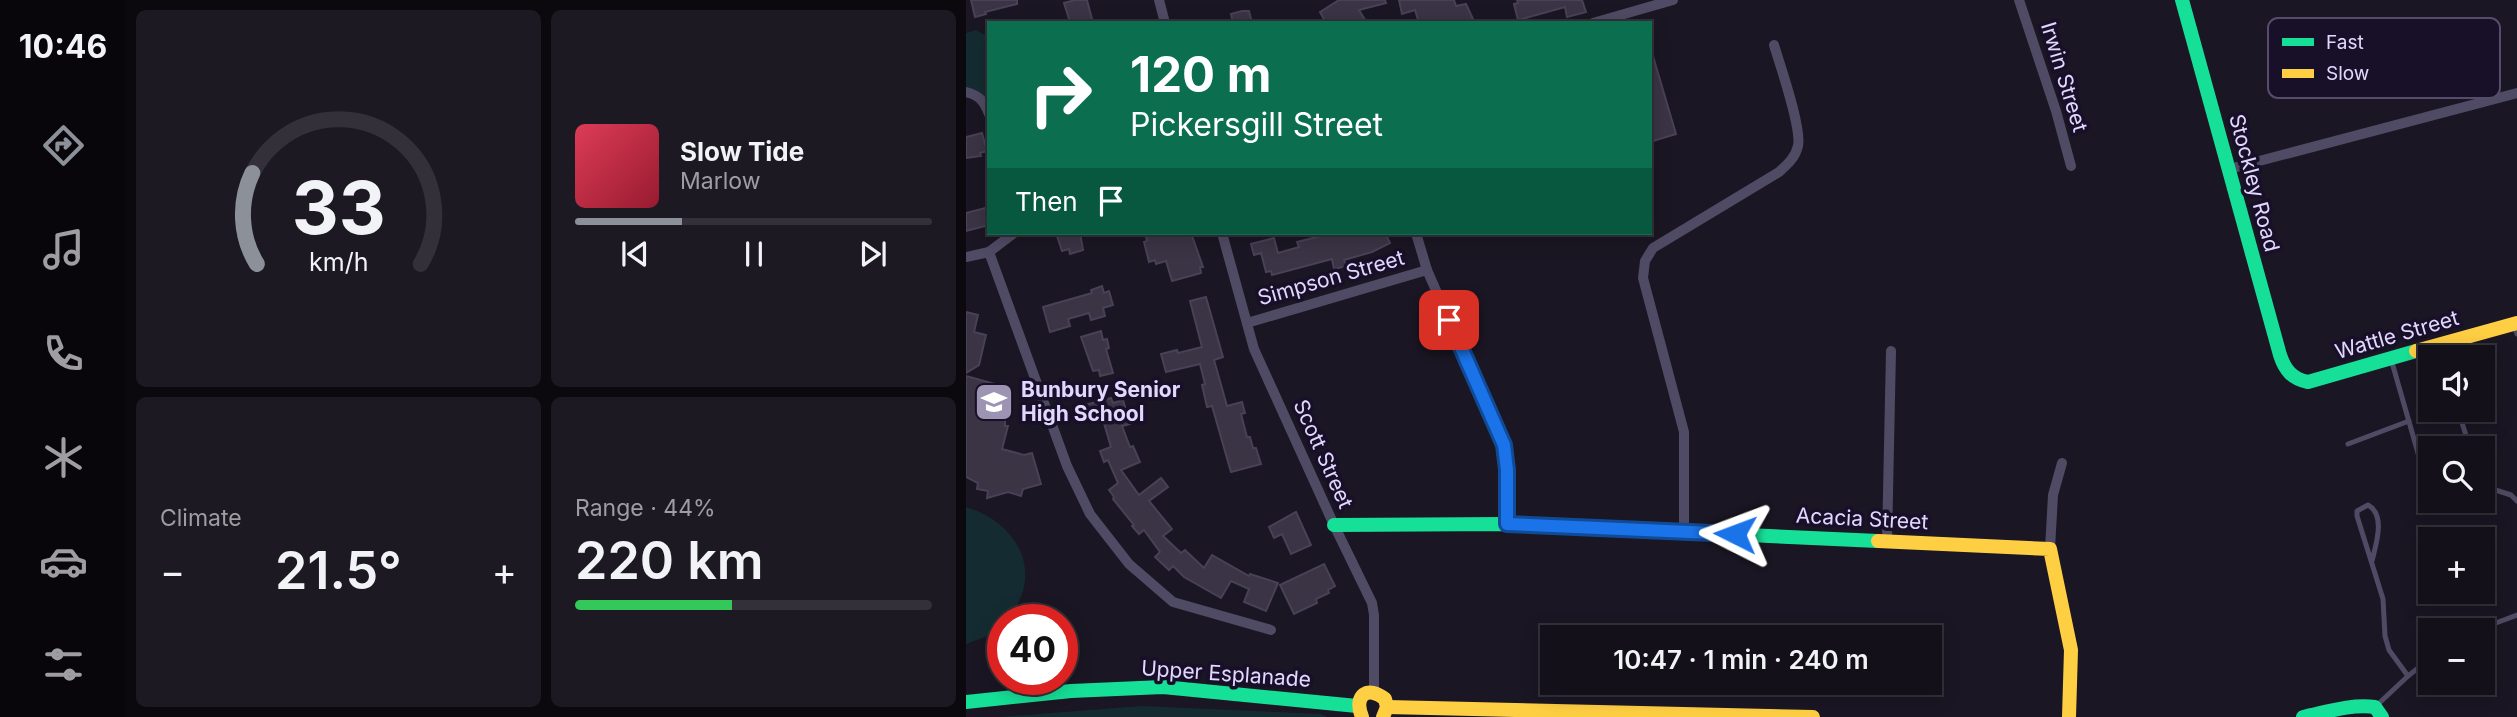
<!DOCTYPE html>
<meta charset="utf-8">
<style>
:root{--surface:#14101a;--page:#1d1923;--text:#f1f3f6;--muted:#9d9da2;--line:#333039;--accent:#8c9099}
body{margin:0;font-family:Inter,sans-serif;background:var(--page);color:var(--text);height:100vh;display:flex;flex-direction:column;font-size:26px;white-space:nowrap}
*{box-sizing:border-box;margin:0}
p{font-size:23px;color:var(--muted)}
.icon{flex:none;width:38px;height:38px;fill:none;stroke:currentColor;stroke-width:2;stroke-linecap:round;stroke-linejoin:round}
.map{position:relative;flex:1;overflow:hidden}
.sheet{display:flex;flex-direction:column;gap:10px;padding:10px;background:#0b090e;width:840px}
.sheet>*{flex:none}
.top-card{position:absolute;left:21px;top:21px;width:665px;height:214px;border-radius:0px;box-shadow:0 4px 18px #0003,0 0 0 2px var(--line);background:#0b6e4f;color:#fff;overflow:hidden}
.buttons{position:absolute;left:1452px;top:345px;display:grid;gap:14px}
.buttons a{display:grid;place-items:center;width:77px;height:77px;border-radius:0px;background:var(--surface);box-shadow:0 4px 18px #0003,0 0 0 2px var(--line);font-size:35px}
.speed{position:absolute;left:21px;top:604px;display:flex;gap:14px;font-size:35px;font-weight:700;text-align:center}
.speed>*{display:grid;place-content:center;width:91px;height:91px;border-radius:50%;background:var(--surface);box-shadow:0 4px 18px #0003,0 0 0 2px var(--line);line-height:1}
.speed .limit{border:10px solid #d22;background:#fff;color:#111}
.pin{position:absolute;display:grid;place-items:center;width:60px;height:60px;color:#fff;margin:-30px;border-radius:14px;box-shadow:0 4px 10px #0006}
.me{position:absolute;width:77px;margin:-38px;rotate:273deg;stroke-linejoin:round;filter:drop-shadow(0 0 5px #0008)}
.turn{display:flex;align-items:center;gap:24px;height:147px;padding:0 28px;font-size:32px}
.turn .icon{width:91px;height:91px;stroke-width:2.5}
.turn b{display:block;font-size:49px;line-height:60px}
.then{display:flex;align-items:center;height:66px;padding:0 28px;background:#0003;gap:14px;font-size:26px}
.big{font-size:52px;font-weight:600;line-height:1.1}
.sheet .tile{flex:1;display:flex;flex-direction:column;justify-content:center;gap:10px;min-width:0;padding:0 24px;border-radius:10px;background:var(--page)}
.sheet .dial{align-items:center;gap:0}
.dial svg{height:182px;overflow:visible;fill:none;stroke:var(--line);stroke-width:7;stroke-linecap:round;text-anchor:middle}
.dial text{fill:var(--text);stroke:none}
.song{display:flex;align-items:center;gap:21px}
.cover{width:84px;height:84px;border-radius:10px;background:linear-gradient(135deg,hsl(350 70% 55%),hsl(350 70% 35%))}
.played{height:7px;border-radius:4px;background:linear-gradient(90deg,var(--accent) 30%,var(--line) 30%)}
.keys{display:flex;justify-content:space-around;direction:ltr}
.heat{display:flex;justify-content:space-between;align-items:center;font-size:38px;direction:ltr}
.charge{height:10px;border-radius:5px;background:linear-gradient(90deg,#34c759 44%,var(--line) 0)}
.sheet .tiles{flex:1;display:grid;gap:10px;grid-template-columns:repeat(2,1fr)}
.trip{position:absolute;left:574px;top:625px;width:402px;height:70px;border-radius:0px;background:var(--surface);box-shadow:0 4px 18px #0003,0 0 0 2px var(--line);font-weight:600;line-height:70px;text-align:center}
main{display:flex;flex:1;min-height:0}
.tabs{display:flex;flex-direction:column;width:126px;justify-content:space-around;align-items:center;background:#08060a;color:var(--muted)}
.tabs .icon{width:49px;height:49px}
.tabs .on{color:var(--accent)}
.tabs b{font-size:32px;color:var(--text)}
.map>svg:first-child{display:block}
.green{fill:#142c31}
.building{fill:#3a3445;stroke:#484157;stroke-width:2}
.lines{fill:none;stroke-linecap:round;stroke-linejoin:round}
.lane{stroke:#504b64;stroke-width:5}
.street{stroke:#504b64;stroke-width:10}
.fast{stroke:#16e098;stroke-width:14}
.slow{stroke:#ffcf43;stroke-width:14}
.route-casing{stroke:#114b97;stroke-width:18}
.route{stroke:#1a73e8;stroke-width:12}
.labels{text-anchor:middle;stroke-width:7;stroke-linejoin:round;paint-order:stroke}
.street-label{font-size:21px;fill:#e2d8ff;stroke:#181029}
.poi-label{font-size:21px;font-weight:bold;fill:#e2d8ff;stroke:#181029;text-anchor:start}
.key{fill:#181029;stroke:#554c69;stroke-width:2}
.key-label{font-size:19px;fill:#e2d8ff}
</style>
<main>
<nav class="tabs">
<b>10:46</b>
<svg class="icon on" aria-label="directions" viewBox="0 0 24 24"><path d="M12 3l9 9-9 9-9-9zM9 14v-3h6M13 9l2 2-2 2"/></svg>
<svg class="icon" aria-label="music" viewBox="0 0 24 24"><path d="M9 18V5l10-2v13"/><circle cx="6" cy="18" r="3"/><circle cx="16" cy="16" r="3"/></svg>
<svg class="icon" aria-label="phone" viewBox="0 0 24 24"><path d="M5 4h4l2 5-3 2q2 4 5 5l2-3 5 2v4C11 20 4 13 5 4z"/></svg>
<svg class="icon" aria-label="climate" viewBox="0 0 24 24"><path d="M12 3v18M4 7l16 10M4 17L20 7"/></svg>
<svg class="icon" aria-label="car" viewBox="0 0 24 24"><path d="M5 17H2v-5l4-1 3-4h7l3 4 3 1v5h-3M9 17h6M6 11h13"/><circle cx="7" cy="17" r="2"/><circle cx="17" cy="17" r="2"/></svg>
<svg class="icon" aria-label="filters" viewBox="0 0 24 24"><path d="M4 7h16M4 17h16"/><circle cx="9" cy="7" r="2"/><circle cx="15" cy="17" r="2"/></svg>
</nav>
<section class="sheet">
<div class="tiles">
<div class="tile dial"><svg viewBox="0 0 100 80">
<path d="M14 69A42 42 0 1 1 86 69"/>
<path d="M14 69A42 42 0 0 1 12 29" stroke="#8c9099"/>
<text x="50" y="56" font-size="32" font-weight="700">33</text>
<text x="50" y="72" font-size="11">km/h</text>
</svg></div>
<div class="tile">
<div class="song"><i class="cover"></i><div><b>Slow Tide</b><p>Marlow</p></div></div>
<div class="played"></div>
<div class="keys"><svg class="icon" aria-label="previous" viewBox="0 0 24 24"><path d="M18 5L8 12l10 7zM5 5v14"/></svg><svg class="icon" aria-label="pause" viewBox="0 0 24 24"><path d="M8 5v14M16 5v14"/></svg><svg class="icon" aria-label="next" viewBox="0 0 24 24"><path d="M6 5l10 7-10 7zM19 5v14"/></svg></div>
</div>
<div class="tile"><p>Climate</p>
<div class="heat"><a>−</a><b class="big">21.5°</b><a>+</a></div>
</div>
<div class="tile"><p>Range · 44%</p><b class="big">220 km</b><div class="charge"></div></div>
</div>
</section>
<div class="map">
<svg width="1551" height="717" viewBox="0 0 1551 717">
<rect width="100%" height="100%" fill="#1a1623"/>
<g class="green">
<polygon points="10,30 23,37 23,114 0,92 0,33"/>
<path d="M0 507C52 522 80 575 41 619L37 620V624L19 637 0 644Z"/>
<polygon points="176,706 355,714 361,717 33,717"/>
</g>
<g class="building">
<polygon points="5,0 51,0 51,4 19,12 20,14 9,17"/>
<polygon points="109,0 121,0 127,23 114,23 113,20 104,22 98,3"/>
<polygon points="373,0 419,0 420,3 393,10 401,23 360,23 354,12"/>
<polygon points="433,0 488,0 490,6 500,4 507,19 505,20 506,23 453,23 449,10 436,14"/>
<polygon points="551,0 616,0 620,12 601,17 599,7 552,20 548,4 552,3"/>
<polygon points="276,11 283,11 286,23 267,23 265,14"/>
<polygon points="684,56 687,56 710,134 684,142"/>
<polygon points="16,133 21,151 14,153 15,156 0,158 0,137"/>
<polygon points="23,207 23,225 0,231 0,213"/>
<polygon points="90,233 114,233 117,250 104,254 103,249 96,251"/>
<polygon points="190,233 225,233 237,267 234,267 235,273 206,281 200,261 190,264 189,260 183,262 178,242 181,241 180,236"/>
<polygon points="358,233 419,233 424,243 406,252 378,260 380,266 368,269 366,259 306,275 305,271 300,272 295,253 288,255 285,244 308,238 312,253 333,247 331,242 359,235"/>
<polygon points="136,286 138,293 143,291 147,305 137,308 139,316 125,320 123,313 102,319 104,326 84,332 77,307 126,293 125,290"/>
<polygon points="240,297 257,357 248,360 261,406 276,402 279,413 275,414 281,437 284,437 287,448 290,448 295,464 265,472 246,406 241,407 236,385 239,384 234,364 200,372 195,354 211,350 212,353 236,347 224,301"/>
<polygon points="0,312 12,315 8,332 20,335 13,365 0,373"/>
<polygon points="135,331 137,340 141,339 143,348 140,349 147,373 134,376 133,370 127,371 115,337"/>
<polygon points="0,376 36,386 33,396 43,397 42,409 39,409 39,426 42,426 36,449 58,455 66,453 75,484 57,489 55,496 42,492 21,498 22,491 11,489 12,483 0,477"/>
<polygon points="145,398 147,403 157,400 164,424 156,426 164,447 167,446 174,462 155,470 173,495 195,478 202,487 183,501 206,529 197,536 215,553 219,550 238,568 246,555 283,576 284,574 312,583 300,611 278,602 283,589 265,581 255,598 218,577 207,566 203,570 189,557 194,552 178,530 173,534 166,526 168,525 147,499 148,497 143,490 152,483 142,460 138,462 134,451 145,447 137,420 134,421 133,416 116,421 112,407"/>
<polygon points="330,512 345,545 325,554 316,534 308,538 303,527"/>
<polygon points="358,564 369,586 362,590 363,593 350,599 351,603 328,614 314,585"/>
</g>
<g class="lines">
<g class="lane">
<polyline points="1548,324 1551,334"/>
<polyline points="1425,359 1456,467 1465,477"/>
<polyline points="1492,410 1504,448"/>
<polyline points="1382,444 1443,421"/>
<polyline points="1517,486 1545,495 1551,501"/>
<path d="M1406 561C1410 544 1420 515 1402 505L1391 511V516L1417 599 1419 636 1423 650 1442 676"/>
<polyline points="1511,630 1551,615"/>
<polyline points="1409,707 1442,676 1465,658"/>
</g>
<g class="street">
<polyline points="193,0 199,23"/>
<polyline points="1053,0 1090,111 1105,166"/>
<polyline points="627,23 707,0"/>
<path d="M0 92C13 95 18 101 23 114"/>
<polyline points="1263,169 1551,93"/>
<polyline points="256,233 288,349 368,525 406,603 408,615 408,692"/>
<polyline points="450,233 461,270 538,445 541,470 541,524"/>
<polyline points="23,252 48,233"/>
<polyline points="0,257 23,252 101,466 124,514 163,564 207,602 305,630"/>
<polyline points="281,323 461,270"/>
<path d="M718 532V432L677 278 679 261 687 248 813 172C822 164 829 158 832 146 836 128 814 65 808 45"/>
<polyline points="921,541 925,351"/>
<polyline points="1084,549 1087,495 1096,463"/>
</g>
<g class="fast">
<path d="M1216 0 1314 355C1319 370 1326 379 1342 382L1450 351"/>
<polyline points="368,525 541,524 912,541"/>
<polyline points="0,702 105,691 197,687 391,706"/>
<path d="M1337 717C1361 712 1384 704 1409 707L1416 717"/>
</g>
<g class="slow">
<polyline points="1450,351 1551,323"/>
<polyline points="912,541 1084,549 1105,650 1103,717"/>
<polyline points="421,707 847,717"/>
<path d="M396 717C387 695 402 685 419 699L421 707 417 717"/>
</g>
</g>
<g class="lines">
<g class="route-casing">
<polyline id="route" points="483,320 538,445 541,470 541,524 769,534"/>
</g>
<use href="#route" class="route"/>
</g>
<defs>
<g id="school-square" transform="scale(2.0125)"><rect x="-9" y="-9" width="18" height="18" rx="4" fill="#9c94b2" stroke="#181029"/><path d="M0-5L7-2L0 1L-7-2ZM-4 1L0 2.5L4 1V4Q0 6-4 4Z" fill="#fff"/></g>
</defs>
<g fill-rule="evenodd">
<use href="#school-square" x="28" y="402"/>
</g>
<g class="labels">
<g class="street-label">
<text transform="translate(1098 77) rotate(73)" y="7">Irwin Street</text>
<text transform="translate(1288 183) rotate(75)" y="7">Stockley Road</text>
<text transform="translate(365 278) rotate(-16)" y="7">Simpson Street</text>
<text transform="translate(1431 335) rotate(-16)" y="7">Wattle Street</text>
<text transform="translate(357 454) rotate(66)" y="7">Scott Street</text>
<text transform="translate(896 519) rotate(3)" y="7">Acacia Street</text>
<text transform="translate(260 674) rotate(4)" y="7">Upper Esplanade</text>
</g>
<g class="poi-label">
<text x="55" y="397">Bunbury Senior<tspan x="55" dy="24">High School</tspan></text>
</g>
</g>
<rect x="1302" y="18" width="232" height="80" rx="10" class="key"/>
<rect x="1316" y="38" width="32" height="8" fill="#16e098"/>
<rect x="1316" y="69" width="32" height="9" fill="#ffcf43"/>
<g class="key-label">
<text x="1360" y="49">Fast</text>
<text x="1360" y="80">Slow</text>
</g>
</svg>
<div class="buttons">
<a><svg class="icon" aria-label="sound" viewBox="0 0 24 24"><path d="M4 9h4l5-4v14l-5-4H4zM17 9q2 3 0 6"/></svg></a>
<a><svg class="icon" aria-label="search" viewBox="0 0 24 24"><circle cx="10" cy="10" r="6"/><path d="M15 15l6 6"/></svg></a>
<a>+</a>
<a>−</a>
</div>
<div class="speed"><div class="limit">40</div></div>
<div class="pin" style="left:483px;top:320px;background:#d93025"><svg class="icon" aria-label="arrive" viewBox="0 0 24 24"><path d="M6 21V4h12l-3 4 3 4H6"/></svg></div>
<svg class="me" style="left:769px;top:534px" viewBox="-20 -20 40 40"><path d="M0-17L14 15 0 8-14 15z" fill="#1a73e8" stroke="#fff" stroke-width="4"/></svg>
<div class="trip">10:47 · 1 min · 240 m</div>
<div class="top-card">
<div class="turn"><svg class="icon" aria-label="right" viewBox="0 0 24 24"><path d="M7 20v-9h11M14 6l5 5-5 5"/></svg><div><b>120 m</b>Pickersgill Street</div></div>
<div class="then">Then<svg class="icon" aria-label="arrive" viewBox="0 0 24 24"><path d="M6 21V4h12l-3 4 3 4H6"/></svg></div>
</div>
</div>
</main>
